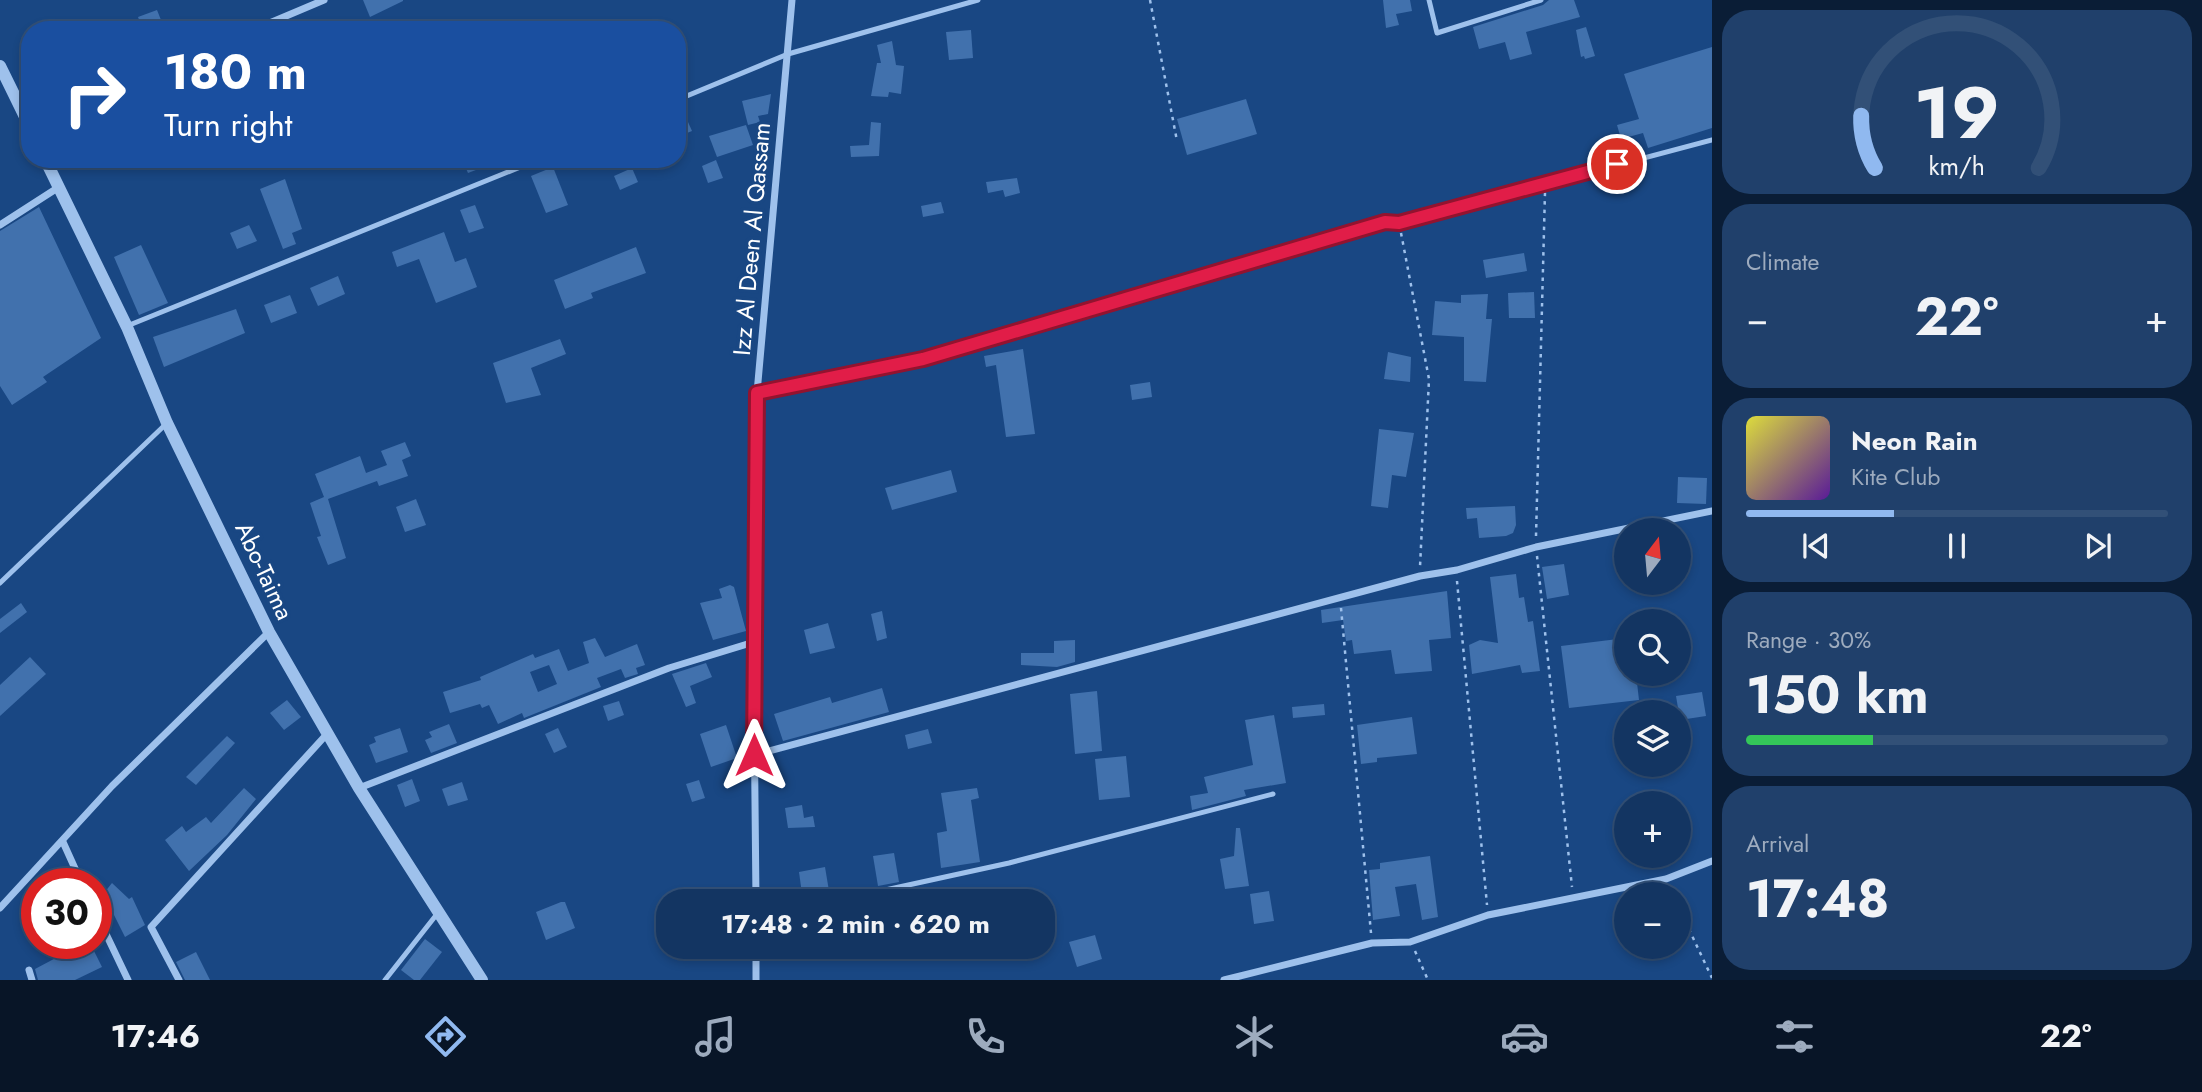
<!DOCTYPE html>
<meta charset="utf-8">
<style>
:root{--surface:#133562;--page:#20406b;--text:#f1f3f6;--muted:#9dabbe;--line:#325077;--accent:#90b9f0}
body{margin:0;font-family:Jost,sans-serif;background:var(--page);color:var(--text);height:100vh;display:flex;flex-direction:column;font-size:26px;white-space:nowrap}
*{box-sizing:border-box;margin:0}
p{font-size:23px;color:var(--muted)}
.icon{flex:none;width:38px;height:38px;fill:none;stroke:currentColor;stroke-width:2;stroke-linecap:round;stroke-linejoin:round}
.map{position:relative;flex:1;overflow:hidden}
.panel{display:flex;flex-direction:column;gap:10px;padding:10px;background:#0a1d36;width:490px}
.panel>*{flex:none}
.banner{position:absolute;left:21px;top:21px;width:665px;height:147px;border-radius:28px;box-shadow:0 4px 10px #0003,0 0 0 2px var(--line);background:#1a4fa0;color:#fff;overflow:hidden}
.needle{width:46px;rotate:16deg}
.tools{position:absolute;left:1614px;top:518px;display:grid;gap:14px}
.tools a{display:grid;place-items:center;width:77px;height:77px;border-radius:50%;background:var(--surface);box-shadow:0 4px 10px #0003,0 0 0 2px var(--line);font-size:35px}
.speed{position:absolute;left:21px;top:868px;display:flex;gap:14px;font-size:35px;font-weight:700;text-align:center}
.speed>*{display:grid;place-content:center;width:91px;height:91px;border-radius:50%;background:var(--surface);box-shadow:0 4px 10px #0003,0 0 0 2px var(--line);line-height:1}
.speed .limit{border:10px solid #d22;background:#fff;color:#111}
.pin{position:absolute;display:grid;place-items:center;width:60px;height:60px;color:#fff;margin:-30px;border:4px solid #fff;border-radius:50%;box-shadow:0 2px 7px #0007}
.me{position:absolute;width:77px;margin:-38px;rotate:0deg;stroke-linejoin:round;filter:drop-shadow(0 0 5px #0008)}
.turn{display:flex;align-items:center;gap:24px;height:147px;padding:0 28px;font-size:32px}
.turn .icon{width:91px;height:91px;stroke-width:2.5}
.turn b{display:block;font-size:49px;line-height:60px}
.big{font-size:52px;font-weight:700;line-height:1.1}
.panel .widget{flex:1;display:flex;flex-direction:column;justify-content:center;gap:10px;min-width:0;padding:0 24px;border-radius:28px;background:var(--page)}
.panel .dial{align-items:center;gap:0}
.dial svg{height:182px;overflow:visible;fill:none;stroke:var(--line);stroke-width:7;stroke-linecap:round;text-anchor:middle}
.dial text{fill:var(--text);stroke:none}
.song{display:flex;align-items:center;gap:21px}
.cover{width:84px;height:84px;border-radius:10px;background:linear-gradient(135deg,hsl(60 70% 55%),hsl(270 70% 35%))}
.played{height:7px;border-radius:4px;background:linear-gradient(90deg,var(--accent) 35%,var(--line) 35%)}
.keys{display:flex;justify-content:space-around;direction:ltr}
.heat{display:flex;justify-content:space-between;align-items:center;font-size:38px;direction:ltr}
.charge{height:10px;border-radius:5px;background:linear-gradient(90deg,#34c759 30%,var(--line) 0)}
.trip{position:absolute;left:656px;top:889px;width:399px;height:70px;border-radius:28px;background:var(--surface);box-shadow:0 4px 10px #0003,0 0 0 2px var(--line);font-weight:700;line-height:70px;text-align:center}
.tab-bar{display:flex;height:112px;justify-content:space-around;align-items:center;background:#081527;color:var(--muted)}
.tab-bar .icon{width:49px;height:49px}
.tab-bar .on{color:var(--accent)}
.tab-bar b{font-size:32px;color:var(--text)}
main{display:flex;flex:1;min-height:0}
.map>svg:first-child{display:block}
.building{fill:#4171ad;fill-rule:evenodd}
.lines{fill:none;stroke-linecap:round;stroke-linejoin:round}
.path{stroke:#9ec1ec;stroke-width:2.5;stroke-dasharray:3.5 5;stroke-linecap:butt}
.service{stroke:#9ec1ec;stroke-width:5}
.minor{stroke:#9ec1ec;stroke-width:7}
.tertiary{stroke:#9ec1ec;stroke-width:12}
.route-casing{stroke:#92132f;stroke-width:18}
.route{stroke:#e11d48;stroke-width:12}
.labels{text-anchor:middle;stroke-width:7;stroke-linejoin:round;paint-order:stroke}
.street-label{font-size:24px;fill:#fff;stroke:#194783}
</style>
<main>
<div class="map">
<svg width="1712" height="980" viewBox="0 0 1712 980">
<rect width="100%" height="100%" fill="#194783"/>
<g class="building">
<polygon points="363,0 403,0 403,1 370,17"/>
<polygon points="1383,0 1410,0 1412,11 1396,14 1399,25 1386,28"/>
<polygon points="1549,0 1574,0 1580,17 1526,32 1532,54 1510,60 1505,42 1479,49 1473,27 1543,5"/>
<polygon points="157,10 165,30 143,30 138,17"/>
<polygon points="1586,27 1595,56 1585,59 1584,56 1581,57 1576,30"/>
<polygon points="971,30 973,58 949,60 946,32"/>
<polygon points="892,41 896,65 904,66 901,94 889,92 888,97 871,96 877,63 881,63 877,45"/>
<polygon points="1712,47 1712,128 1648,148 1643,133 1621,139 1617,125 1639,119 1624,74"/>
<polygon points="771,94 768,114 758,116 760,122 748,125 742,101"/>
<polygon points="1246,99 1257,134 1187,155 1177,119"/>
<polygon points="680,104 692,131 677,137 677,105"/>
<polygon points="871,122 881,123 879,156 851,157 850,146 869,145"/>
<polygon points="746,125 753,145 717,157 709,136"/>
<polygon points="462,159 502,159 502,160 468,173"/>
<polygon points="716,160 723,178 708,183 702,166"/>
<polygon points="553,167 568,205 546,213 531,176"/>
<polygon points="632,168 638,182 620,190 614,176"/>
<polygon points="1017,178 1020,193 1005,197 1003,190 988,193 986,182"/>
<polygon points="285,179 302,229 292,233 296,244 283,249 260,189"/>
<polygon points="941,202 944,213 923,217 921,206"/>
<polygon points="475,205 484,228 469,233 460,210"/>
<polygon points="39,207 101,338 43,377 47,382 12,405 0,386 0,231"/>
<polygon points="249,225 257,241 237,249 230,233"/>
<polygon points="444,232 455,262 466,258 477,287 436,303 419,259 397,267 392,252"/>
<polygon points="141,245 168,303 139,315 114,257"/>
<polygon points="636,247 646,273 591,293 593,298 565,309 554,280"/>
<polygon points="1524,253 1527,271 1486,278 1483,260"/>
<polygon points="338,276 345,294 318,306 310,288"/>
<polygon points="1534,292 1535,318 1509,318 1508,293"/>
<polygon points="1488,294 1486,319 1492,319 1486,382 1464,381 1464,337 1432,335 1435,301 1461,303 1461,295"/>
<polygon points="290,295 297,313 271,323 264,305"/>
<polygon points="236,309 245,333 164,367 153,337"/>
<polygon points="560,339 566,354 531,368 541,395 506,403 493,363"/>
<polygon points="1023,349 1035,434 1006,437 996,365 986,367 984,356"/>
<polygon points="1388,352 1411,357 1410,382 1384,379"/>
<polygon points="1150,382 1152,397 1132,400 1130,385"/>
<polygon points="1379,429 1414,433 1406,477 1392,475 1388,508 1371,506"/>
<polygon points="405,442 411,456 402,460 408,476 379,486 377,481 328,499 346,558 328,565 317,537 321,536 310,503 324,497 315,474 360,456 366,473 387,465 381,451"/>
<polygon points="951,470 957,492 892,510 885,488"/>
<polygon points="1678,477 1707,478 1706,504 1677,503"/>
<polygon points="416,499 426,525 405,532 396,507"/>
<polygon points="1515,506 1516,525 1513,533 1506,536 1479,538 1477,518 1467,519 1466,508"/>
<polygon points="1564,564 1569,595 1547,599 1542,567"/>
<polygon points="1516,574 1519,598 1524,597 1528,622 1533,621 1540,671 1522,673 1520,665 1472,674 1469,645 1480,640 1498,643 1490,577"/>
<polygon points="730,585 734,587 746,631 713,640 700,603 722,598 719,589"/>
<polygon points="1447,591 1451,638 1429,640 1432,671 1395,674 1391,650 1354,654 1352,640 1346,641 1343,620 1322,623 1321,610"/>
<polygon points="21,603 27,612 0,633 0,619"/>
<polygon points="882,611 887,638 877,641 871,614"/>
<polygon points="828,623 835,648 810,654 804,630"/>
<path d="M595 638 605 657 637 644 645 665 636 668 638 674 625 678 621 669 597 678 601 687 524 718 522 713 498 724 489 705 482 708 480 704 450 713 443 692 481 680 480 677 533 654 535 658 559 649 568 671 589 663 583 642ZM549 665 557 684 538 692 530 672Z"/>
<polygon points="1626,638 1626,674 1636,674 1639,700 1569,708 1561,646"/>
<polygon points="1075,640 1075,662 1057,667 1021,665 1021,653 1054,653 1054,641"/>
<polygon points="30,657 46,674 0,716 0,685"/>
<polygon points="706,663 712,677 690,686 696,703 686,707 672,674"/>
<polygon points="882,688 889,712 783,741 774,714 830,697 832,703"/>
<polygon points="1097,691 1102,751 1075,754 1070,694"/>
<polygon points="1702,692 1706,716 1680,720 1676,696"/>
<polygon points="287,700 301,717 284,730 270,713"/>
<polygon points="619,701 624,715 608,721 603,706"/>
<polygon points="1324,704 1325,715 1293,718 1292,707"/>
<polygon points="1274,715 1286,783 1244,790 1246,796 1192,810 1190,796 1208,793 1204,777 1253,765 1245,720"/>
<polygon points="1412,717 1417,754 1377,758 1377,762 1361,764 1357,725"/>
<polygon points="449,724 457,743 431,753 425,740 432,737 429,732"/>
<polygon points="726,725 737,758 711,767 700,734"/>
<polygon points="400,728 408,752 376,763 369,745 376,742 374,737"/>
<polygon points="558,728 567,747 554,753 545,734"/>
<polygon points="928,729 932,743 908,749 905,735"/>
<polygon points="227,736 235,743 196,785 186,777"/>
<polygon points="1126,756 1130,797 1099,800 1095,759"/>
<polygon points="412,779 420,801 405,807 397,785"/>
<polygon points="699,780 705,798 692,802 686,784"/>
<polygon points="462,782 468,800 448,806 442,789"/>
<polygon points="244,788 256,799 227,835 189,871 165,840 182,826 186,832 206,817 211,823"/>
<polygon points="977,788 979,798 971,800 980,862 941,868 937,833 947,831 941,793"/>
<polygon points="802,805 804,818 813,816 815,827 788,828 785,808"/>
<polygon points="1236,828 1240,828 1249,886 1225,889 1220,859 1234,856"/>
<polygon points="894,853 899,882 878,886 873,856"/>
<polygon points="1430,856 1438,917 1422,920 1416,884 1395,887 1400,916 1373,920 1369,870 1380,869 1380,863"/>
<polygon points="825,867 830,897 803,901 799,872"/>
<polygon points="112,883 129,899 132,897 145,925 125,937 112,911 109,914 96,903"/>
<polygon points="1269,891 1274,921 1254,924 1250,894"/>
<polygon points="561,902 565,902 575,928 546,940 536,912"/>
<polygon points="1095,935 1102,959 1077,967 1069,942"/>
<polygon points="425,939 442,952 420,980 414,980 401,970"/>
<polygon points="60,943 90,943 102,967 75,980 38,980 35,969 67,952"/>
<polygon points="196,952 210,980 185,980 176,962"/>
</g>
<g class="lines">
<g class="path">
<polyline points="1150,0 1177,141"/>
<polyline points="1401,233 1429,379 1420,567"/>
<polyline points="1536,536 1545,192"/>
<polyline points="1537,556 1572,887"/>
<polyline points="1457,581 1487,905"/>
<polyline points="1341,608 1371,933"/>
<polyline points="1678,906 1712,978"/>
<polyline points="1415,951 1428,980"/>
</g>
<g class="service">
<polyline points="1429,0 1437,33 1541,0"/>
<polyline points="677,100 788,54 978,0"/>
<polyline points="127,326 540,159"/>
<polyline points="757,393 923,359 1385,222 1399,223 1712,140"/>
<polyline points="0,583 167,423"/>
<polyline points="835,901 1009,863 1273,794"/>
<polyline points="385,980 437,914"/>
</g>
<g class="minor">
<polyline points="253,30 324,0"/>
<polyline points="0,225 59,187"/>
<polyline points="754,755 1420,576 1457,570 1536,547 1712,511"/>
<polyline points="359,788 669,668 754,642"/>
<polyline points="63,842 82,884"/>
<polyline points="756,901 754,702 757,393 792,0"/>
<polyline points="0,908 112,786 269,632"/>
<polyline points="96,913 128,980"/>
<polyline points="29,970 32,980"/>
<polyline points="179,980 151,927 326,735"/>
<polyline points="756,980 756,947"/>
<polyline points="1224,980 1372,943 1410,942 1488,915 1666,879 1712,861"/>
</g>
<g class="tertiary">
<polyline points="0,66 30,127"/>
<polyline points="45,159 127,327 167,423 269,632 359,788 482,980"/>
</g>
</g>
<g class="lines">
<g class="route-casing">
<polyline id="route" points="754,755 757,393 923,359 1385,222 1399,223 1617,164"/>
</g>
<use href="#route" class="route"/>
</g>
<g class="labels">
<g class="street-label">
<text transform="translate(752 239) rotate(-85)" y="8">Izz Al Deen Al Qassam</text>
<text transform="translate(264 571) rotate(65)" y="8">Abo-Taima</text>
</g>
</g>
</svg>
<div class="tools">
<a><svg class="needle" viewBox="-14 -14 28 28"><path d="M0-13l5 13h-10z" fill="#e53935"/><path d="M0 13l5-13h-10z" fill="#9dabbe"/></svg></a>
<a><svg class="icon" aria-label="search" viewBox="0 0 24 24"><circle cx="10" cy="10" r="6"/><path d="M15 15l6 6"/></svg></a>
<a><svg class="icon" aria-label="layers" viewBox="0 0 24 24"><path d="M12 4l9 5-9 5-9-5zM3 14l9 5 9-5"/></svg></a>
<a>+</a>
<a>−</a>
</div>
<div class="speed"><div class="limit">30</div></div>
<div class="pin" style="left:1617px;top:164px;background:#d93025"><svg class="icon" aria-label="arrive" viewBox="0 0 24 24"><path d="M6 21V4h12l-3 4 3 4H6"/></svg></div>
<svg class="me" style="left:754px;top:755px" viewBox="-20 -20 40 40"><path d="M0-17L14 15 0 8-14 15z" fill="#e11d48" stroke="#fff" stroke-width="4"/></svg>
<div class="trip">17:48 · 2 min · 620 m</div>
<div class="banner">
<div class="turn"><svg class="icon" aria-label="right" viewBox="0 0 24 24"><path d="M7 20v-9h11M14 6l5 5-5 5"/></svg><div><b>180 m</b>Turn right</div></div>
</div>
</div>
<section class="panel">
<div class="widget dial"><svg viewBox="0 0 100 80">
<path d="M14 69A42 42 0 1 1 86 69"/>
<path d="M14 69A42 42 0 0 1 8 46" stroke="#90b9f0"/>
<text x="50" y="56" font-size="32" font-weight="700">19</text>
<text x="50" y="72" font-size="11">km/h</text>
</svg></div>
<div class="widget"><p>Climate</p>
<div class="heat"><a>−</a><b class="big">22°</b><a>+</a></div>
</div>
<div class="widget">
<div class="song"><i class="cover"></i><div><b>Neon Rain</b><p>Kite Club</p></div></div>
<div class="played"></div>
<div class="keys"><svg class="icon" aria-label="previous" viewBox="0 0 24 24"><path d="M18 5L8 12l10 7zM5 5v14"/></svg><svg class="icon" aria-label="pause" viewBox="0 0 24 24"><path d="M8 5v14M16 5v14"/></svg><svg class="icon" aria-label="next" viewBox="0 0 24 24"><path d="M6 5l10 7-10 7zM19 5v14"/></svg></div>
</div>
<div class="widget"><p>Range · 30%</p><b class="big">150 km</b><div class="charge"></div></div>
<div class="widget"><p>Arrival</p><b class="big">17:48</b></div>
</section>
</main>
<nav class="tab-bar">
<b>17:46</b>
<svg class="icon on" aria-label="directions" viewBox="0 0 24 24"><path d="M12 3l9 9-9 9-9-9zM9 14v-3h6M13 9l2 2-2 2"/></svg>
<svg class="icon" aria-label="music" viewBox="0 0 24 24"><path d="M9 18V5l10-2v13"/><circle cx="6" cy="18" r="3"/><circle cx="16" cy="16" r="3"/></svg>
<svg class="icon" aria-label="phone" viewBox="0 0 24 24"><path d="M5 4h4l2 5-3 2q2 4 5 5l2-3 5 2v4C11 20 4 13 5 4z"/></svg>
<svg class="icon" aria-label="climate" viewBox="0 0 24 24"><path d="M12 3v18M4 7l16 10M4 17L20 7"/></svg>
<svg class="icon" aria-label="car" viewBox="0 0 24 24"><path d="M5 17H2v-5l4-1 3-4h7l3 4 3 1v5h-3M9 17h6M6 11h13"/><circle cx="7" cy="17" r="2"/><circle cx="17" cy="17" r="2"/></svg>
<svg class="icon" aria-label="filters" viewBox="0 0 24 24"><path d="M4 7h16M4 17h16"/><circle cx="9" cy="7" r="2"/><circle cx="15" cy="17" r="2"/></svg>
<b>22°</b>
</nav>
